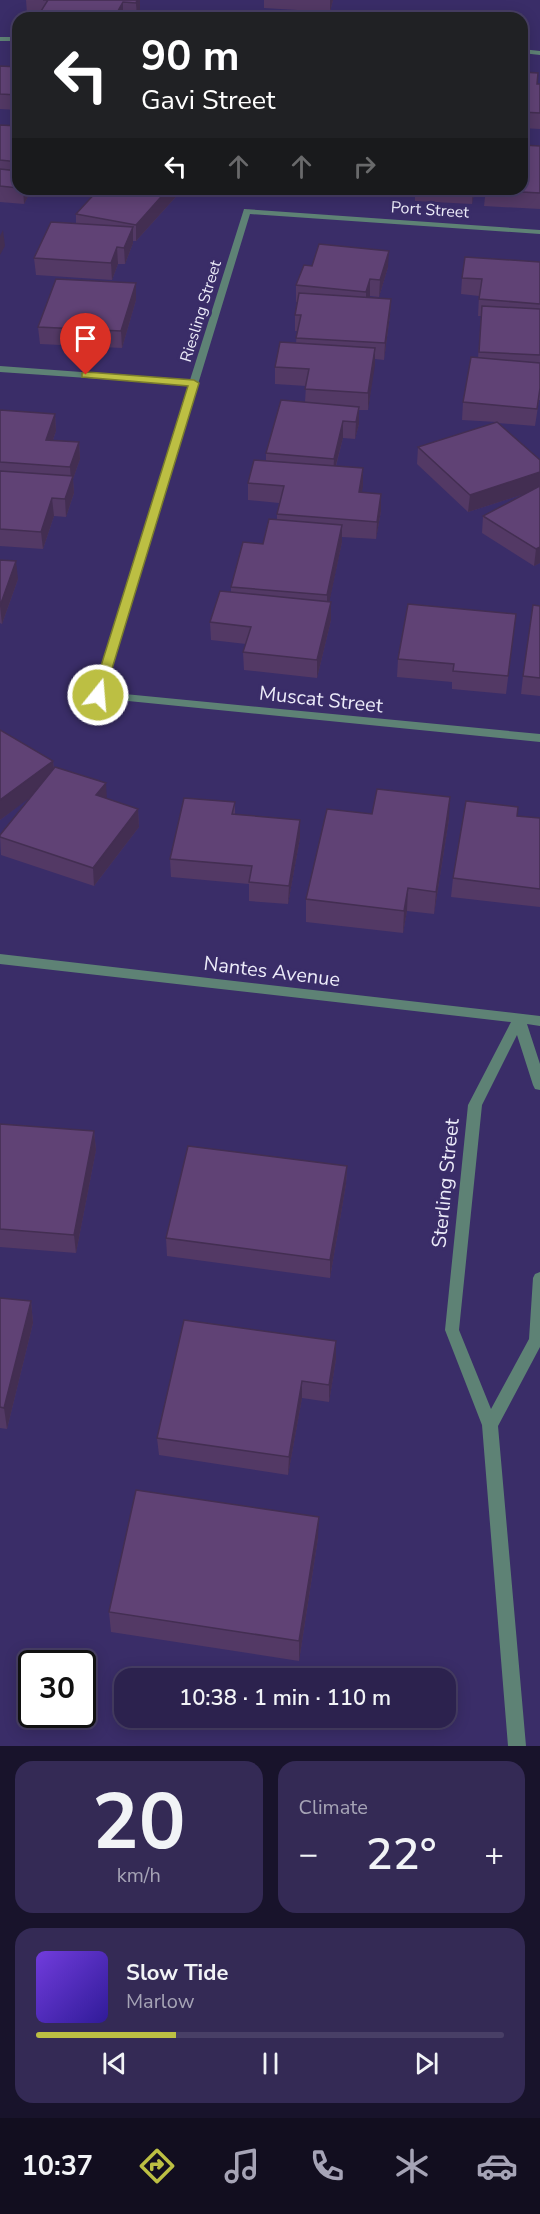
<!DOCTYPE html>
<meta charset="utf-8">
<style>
:root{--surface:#2c224e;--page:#342a55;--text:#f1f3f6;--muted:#a6a4b6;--line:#483f66;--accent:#bcbf43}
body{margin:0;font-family:"Nunito Sans",sans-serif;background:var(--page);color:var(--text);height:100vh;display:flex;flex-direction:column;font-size:22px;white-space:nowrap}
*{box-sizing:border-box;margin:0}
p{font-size:20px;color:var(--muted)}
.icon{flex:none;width:33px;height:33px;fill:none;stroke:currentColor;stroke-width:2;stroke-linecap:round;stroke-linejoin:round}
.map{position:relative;height:1746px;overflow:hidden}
.side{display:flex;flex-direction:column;gap:15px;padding:15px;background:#18132b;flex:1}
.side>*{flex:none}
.banner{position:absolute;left:12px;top:12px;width:516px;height:183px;border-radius:18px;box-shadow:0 3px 15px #0003,0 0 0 2px var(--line);background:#202124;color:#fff;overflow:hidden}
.speed{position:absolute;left:18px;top:1650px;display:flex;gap:12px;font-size:30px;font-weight:700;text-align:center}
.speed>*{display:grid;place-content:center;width:78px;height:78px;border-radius:50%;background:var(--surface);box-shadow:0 3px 15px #0003,0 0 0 2px var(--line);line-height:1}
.speed .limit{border:3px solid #111;border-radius:9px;background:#fff;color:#111}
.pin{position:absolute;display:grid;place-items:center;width:51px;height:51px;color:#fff;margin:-62px -26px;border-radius:50% 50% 50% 0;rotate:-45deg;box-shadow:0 0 6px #0007}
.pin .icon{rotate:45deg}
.me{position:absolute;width:66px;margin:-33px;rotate:17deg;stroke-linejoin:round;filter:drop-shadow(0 0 4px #0008)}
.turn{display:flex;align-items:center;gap:21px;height:126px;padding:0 30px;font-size:27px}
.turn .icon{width:78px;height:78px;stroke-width:2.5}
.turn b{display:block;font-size:42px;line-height:51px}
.lanes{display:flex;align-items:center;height:57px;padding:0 30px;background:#0003;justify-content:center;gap:30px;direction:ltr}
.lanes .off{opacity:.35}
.big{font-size:45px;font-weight:600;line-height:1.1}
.side .widget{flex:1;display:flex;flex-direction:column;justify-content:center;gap:9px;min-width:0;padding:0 21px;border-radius:18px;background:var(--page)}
.side .dial{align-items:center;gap:0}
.dial b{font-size:78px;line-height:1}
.song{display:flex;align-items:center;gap:18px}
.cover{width:72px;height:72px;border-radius:9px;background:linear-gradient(135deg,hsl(260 70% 55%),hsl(250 70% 35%))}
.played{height:6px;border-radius:3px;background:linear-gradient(90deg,var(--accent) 30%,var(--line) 30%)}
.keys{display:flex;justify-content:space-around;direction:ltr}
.heat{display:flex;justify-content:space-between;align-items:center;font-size:33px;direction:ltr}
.side .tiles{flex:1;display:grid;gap:15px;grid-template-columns:1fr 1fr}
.widget:last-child{grid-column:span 2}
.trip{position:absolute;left:114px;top:1668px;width:342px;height:60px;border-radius:18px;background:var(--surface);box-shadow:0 3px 15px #0003,0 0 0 2px var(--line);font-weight:600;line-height:60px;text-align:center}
.tabs{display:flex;height:96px;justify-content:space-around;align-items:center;background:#120e1f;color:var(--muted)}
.tabs .icon{width:42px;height:42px}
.tabs .on{color:var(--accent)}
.tabs b{font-size:27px;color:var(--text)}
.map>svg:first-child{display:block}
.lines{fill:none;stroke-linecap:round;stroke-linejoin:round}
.minor{fill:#5e8275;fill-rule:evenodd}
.wall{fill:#533965}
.shaded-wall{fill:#432e52}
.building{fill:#604275;stroke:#432e52;stroke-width:1.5}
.route{fill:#bcbf43;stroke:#7a7c2c;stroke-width:1.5}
.labels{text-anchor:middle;stroke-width:6;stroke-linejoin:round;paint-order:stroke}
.far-street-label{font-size:16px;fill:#ecebf9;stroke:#3a2d68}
.street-label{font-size:20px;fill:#ecebf9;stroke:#3a2d68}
</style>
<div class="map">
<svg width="540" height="1746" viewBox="0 0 540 1746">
<rect width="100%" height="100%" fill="#3a2d68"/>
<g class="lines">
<g class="minor">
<rect x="0" y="37" width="18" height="4"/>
<polygon points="522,49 540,51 540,55 522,53"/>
<polygon points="244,209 540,230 540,234 250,214 104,692 540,734 540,742 98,698 93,695 189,385 0,372 0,366 190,380"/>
<polygon points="0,954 540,1016 540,1026 527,1024 540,1064 540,1090 535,1089 533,1085 517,1035 482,1105 459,1330 491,1409 529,1339 533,1278 535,1274 540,1272 540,1347 498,1426 526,1746 508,1746 482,1425 445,1330 468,1105 511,1022 0,964"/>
</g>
</g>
<g class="wall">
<polygon points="26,0 140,0 140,11 137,17 123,16 123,18 42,18 42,15 27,14"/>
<polygon points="264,0 333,0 330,12 264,8"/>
<polygon points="0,66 18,67 18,110 0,109"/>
<polygon points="522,72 537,84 540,84 540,129 522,128"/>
<polygon points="0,125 18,126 18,189 32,189 24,204 0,202"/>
<polygon points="540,146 540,209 484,206 486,189"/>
<polygon points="99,189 182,189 182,190 136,241 133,241 133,243 125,264 118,264 112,280 36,275 34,258 76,223 76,214"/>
<polygon points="401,189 475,189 472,204 415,201 415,190"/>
<polygon points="540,262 540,400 539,400 535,426 497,423 540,460 540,563 534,566 482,533 483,516 524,494 468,512 417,464 418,447 497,422 462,420 463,402 478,358 481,316 478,316 479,296 461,294 462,278"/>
<polygon points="312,266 388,267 379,297 370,296 369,297 391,299 390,315 384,360 375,359 368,410 359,410 359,424 355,439 343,438 336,466 363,468 362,492 381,511 376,539 342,537 342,542 329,602 331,620 317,678 244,670 243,652 246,644 211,640 210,622 231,592 231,587 263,544 277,519 277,514 279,503 248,500 248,483 266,461 266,453 305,402 306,386 275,384 275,367 296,343 297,331 295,331 295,315 298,302 296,302 296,285"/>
<polygon points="136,283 136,300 122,348 40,344 38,327"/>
<polygon points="0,410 55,414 56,431 53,440 79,442 80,459 73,479 74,493 66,517 54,516 43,549 0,546"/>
<polygon points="0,560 18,579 2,624 0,623"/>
<polygon points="540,606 540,696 521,694 523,676"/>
<polygon points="516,614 506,694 452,689 452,682 397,677 398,659"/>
<polygon points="0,730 53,761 54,769 107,799 138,809 139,827 94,886 1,855 0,835 30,797 0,820"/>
<polygon points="235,802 235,814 300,838 288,904 249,901 249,884 171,877 170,859"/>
<polygon points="372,814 449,819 434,914 407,911 403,933 306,922 306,899"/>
<polygon points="517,816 540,818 540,907 451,897 453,878"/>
<polygon points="0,1124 94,1131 96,1150 76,1253 0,1247"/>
<polygon points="347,1166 346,1184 330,1278 167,1256 166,1238"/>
<polygon points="0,1298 31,1301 33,1323 7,1429 0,1428"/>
<polygon points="336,1341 336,1359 329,1402 302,1398 288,1475 159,1455 157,1438"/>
<polygon points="318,1538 299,1661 111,1632 109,1612"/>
</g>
<g class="shaded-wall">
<polygon points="137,0 140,0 140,11 137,17 136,3"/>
<polygon points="330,0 333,0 330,12"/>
<polygon points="123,2 123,18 115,18 115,16"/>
<polygon points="23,189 32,189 24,204"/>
<polygon points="168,189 182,189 182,190 136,241 136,225"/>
<polygon points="473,189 475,189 472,204"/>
<polygon points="133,227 133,243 125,264 124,248"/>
<polygon points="3,230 5,246 0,255 0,236"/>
<polygon points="117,247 118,264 112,280 111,263"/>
<polygon points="389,251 388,267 379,297 380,280"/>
<polygon points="370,279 370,296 366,309 366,292"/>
<polygon points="136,283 136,300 122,348 121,331"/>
<polygon points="391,299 390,315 384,360 385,343"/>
<polygon points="375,348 375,365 368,410 368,393"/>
<polygon points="359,407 359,424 355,439 356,422"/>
<polygon points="55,414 56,431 47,457 46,440"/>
<polygon points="343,421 343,438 333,476 334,459"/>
<polygon points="79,442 80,459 73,479 74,493 66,517 65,499 71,481 70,467"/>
<polygon points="363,468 363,486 359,510 359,492"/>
<polygon points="540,472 540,489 468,512 470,495"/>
<polygon points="381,494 381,511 376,539 377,522"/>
<polygon points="52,498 54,516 43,549 41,532"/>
<polygon points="342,525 342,542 327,613 327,595"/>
<polygon points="540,547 540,563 534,566 536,549"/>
<polygon points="16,561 18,579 2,624 0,606"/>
<polygon points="331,602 331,620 317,678 317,660"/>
<polygon points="53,761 55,779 0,820 0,800"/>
<polygon points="106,783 107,801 96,795"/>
<polygon points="450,797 449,819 434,914 436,892"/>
<polygon points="138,809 139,827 94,886 93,868"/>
<polygon points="300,820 300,838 288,904 289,886"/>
<polygon points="408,888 407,911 403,933 404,911"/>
<polygon points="94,1131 96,1150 76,1253 74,1235"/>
<polygon points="347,1166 346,1184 330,1278 330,1260"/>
<polygon points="31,1301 33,1323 7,1429 4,1408"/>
<polygon points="336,1341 336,1359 329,1402 329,1385"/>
<polygon points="302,1381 302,1398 288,1475 289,1457"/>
<polygon points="319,1517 318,1538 299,1661 299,1641"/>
</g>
<g class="building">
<polygon points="43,0 137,0 136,3 123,2 115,16 41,11 48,0"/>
<polygon points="0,66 18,67 18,95 0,94"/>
<polygon points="522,72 538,73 537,84 540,84 540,113 522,112"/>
<polygon points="0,125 18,126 18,162 0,160"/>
<polygon points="522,145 540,146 540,193 486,190 486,189 522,189"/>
<polygon points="0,169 18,171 18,188 0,186"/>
<polygon points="99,189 168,189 136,225 76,214"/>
<polygon points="51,222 133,227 124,248 117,247 111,263 34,258"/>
<polygon points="319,244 389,251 380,280 370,279 366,292 296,285 304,265 312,266"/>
<polygon points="465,257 540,262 540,304 479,299 482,279 462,278"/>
<polygon points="56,279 136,283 121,331 38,327"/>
<polygon points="299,293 391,299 385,343 296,338 301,315 295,315"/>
<polygon points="482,306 540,309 540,355 479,352"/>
<polygon points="280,342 375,348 368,393 305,389 309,369 275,367"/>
<polygon points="471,357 540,363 540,388 537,409 463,402"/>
<polygon points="281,400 359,407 356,422 343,421 334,459 266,453"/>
<polygon points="0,410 55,414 46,440 79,442 70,467 0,462"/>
<polygon points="497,422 540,460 540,472 470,495 418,447"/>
<polygon points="254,460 363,468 359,492 381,494 377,522 277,514 284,486 248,483"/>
<polygon points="0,471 73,476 65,499 52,498 41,532 0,529"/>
<polygon points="540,486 540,547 536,549 483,516"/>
<polygon points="269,519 342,525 327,595 231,587 243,542 263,544"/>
<polygon points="0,560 16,561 0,606"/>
<polygon points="220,591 331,602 317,660 243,652 251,627 210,622"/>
<polygon points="408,604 516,614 508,676 453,671 454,664 398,659"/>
<polygon points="533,605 540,606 540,678 523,676"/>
<polygon points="0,730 53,761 0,800"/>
<polygon points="55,767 106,783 96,795 138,809 93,868 0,837 0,835"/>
<polygon points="377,789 450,797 436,892 408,888 404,911 306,899 327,809 372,814"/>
<polygon points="184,798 235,802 232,814 300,820 289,886 249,882 252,866 170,859"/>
<polygon points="466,801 518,807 517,816 540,818 540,889 453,878"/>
<polygon points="0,1124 94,1131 74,1235 0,1229"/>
<polygon points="188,1146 347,1166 330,1260 166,1238"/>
<polygon points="0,1298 31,1301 4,1408 0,1407"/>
<polygon points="184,1320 336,1341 329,1385 302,1381 289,1457 157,1438"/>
<polygon points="136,1490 319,1517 299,1641 109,1612"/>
</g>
<polygon class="route" points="86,372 194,380 199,383 104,695 98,699 92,695 188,386 82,377 82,373"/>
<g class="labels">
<g class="far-street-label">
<text transform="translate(430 209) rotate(4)" y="6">Port Street</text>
<text transform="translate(200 311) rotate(-73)" y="6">Riesling Street</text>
</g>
<g class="street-label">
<text transform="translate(321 699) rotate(6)" y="7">Muscat Street</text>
<text transform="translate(272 971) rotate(7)" y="7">Nantes Avenue</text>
<text transform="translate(445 1183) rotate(-84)" y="7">Sterling Street</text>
</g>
</g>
</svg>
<div class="speed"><div class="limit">30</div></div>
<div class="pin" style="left:86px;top:375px;background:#d93025"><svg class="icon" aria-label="arrive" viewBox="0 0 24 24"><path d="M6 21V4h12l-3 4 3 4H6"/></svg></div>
<svg class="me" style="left:98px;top:695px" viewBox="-20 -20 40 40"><circle r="17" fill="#bcbf43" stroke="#fff" stroke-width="3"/><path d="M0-11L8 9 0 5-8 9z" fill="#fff"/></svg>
<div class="trip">10:38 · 1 min · 110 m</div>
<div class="banner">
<div class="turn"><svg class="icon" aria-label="left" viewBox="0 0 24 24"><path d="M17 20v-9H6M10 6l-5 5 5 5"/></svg><div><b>90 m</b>Gavi Street</div></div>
<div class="lanes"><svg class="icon" aria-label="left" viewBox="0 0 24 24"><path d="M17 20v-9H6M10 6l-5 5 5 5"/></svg><svg class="icon off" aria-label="ahead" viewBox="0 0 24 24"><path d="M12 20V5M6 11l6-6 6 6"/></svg><svg class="icon off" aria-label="ahead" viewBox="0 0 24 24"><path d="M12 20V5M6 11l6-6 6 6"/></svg><svg class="icon off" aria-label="right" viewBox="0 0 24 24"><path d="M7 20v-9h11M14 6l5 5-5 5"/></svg></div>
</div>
</div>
<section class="side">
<div class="tiles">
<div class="widget dial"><b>20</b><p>km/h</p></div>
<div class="widget"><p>Climate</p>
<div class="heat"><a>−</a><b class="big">22°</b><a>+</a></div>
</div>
<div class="widget">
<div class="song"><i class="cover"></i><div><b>Slow Tide</b><p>Marlow</p></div></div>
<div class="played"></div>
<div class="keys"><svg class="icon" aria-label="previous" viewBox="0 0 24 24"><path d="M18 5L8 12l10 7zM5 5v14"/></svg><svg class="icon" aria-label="pause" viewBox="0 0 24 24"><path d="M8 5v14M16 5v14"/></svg><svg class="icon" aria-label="next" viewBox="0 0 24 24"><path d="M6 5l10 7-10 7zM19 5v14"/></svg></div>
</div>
</div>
</section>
<nav class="tabs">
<b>10:37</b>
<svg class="icon on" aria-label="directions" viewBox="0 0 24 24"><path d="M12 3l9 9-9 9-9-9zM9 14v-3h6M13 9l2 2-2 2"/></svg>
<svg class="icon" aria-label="music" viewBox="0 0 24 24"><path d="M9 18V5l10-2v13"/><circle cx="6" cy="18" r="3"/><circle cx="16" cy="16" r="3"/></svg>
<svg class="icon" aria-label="phone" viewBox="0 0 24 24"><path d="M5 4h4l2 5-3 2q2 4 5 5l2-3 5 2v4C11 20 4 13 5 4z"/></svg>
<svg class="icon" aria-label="climate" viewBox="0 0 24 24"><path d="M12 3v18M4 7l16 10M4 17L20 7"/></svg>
<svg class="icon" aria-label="car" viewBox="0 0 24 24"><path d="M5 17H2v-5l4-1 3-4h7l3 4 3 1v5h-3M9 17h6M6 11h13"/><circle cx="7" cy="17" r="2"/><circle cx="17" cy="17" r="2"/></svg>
</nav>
